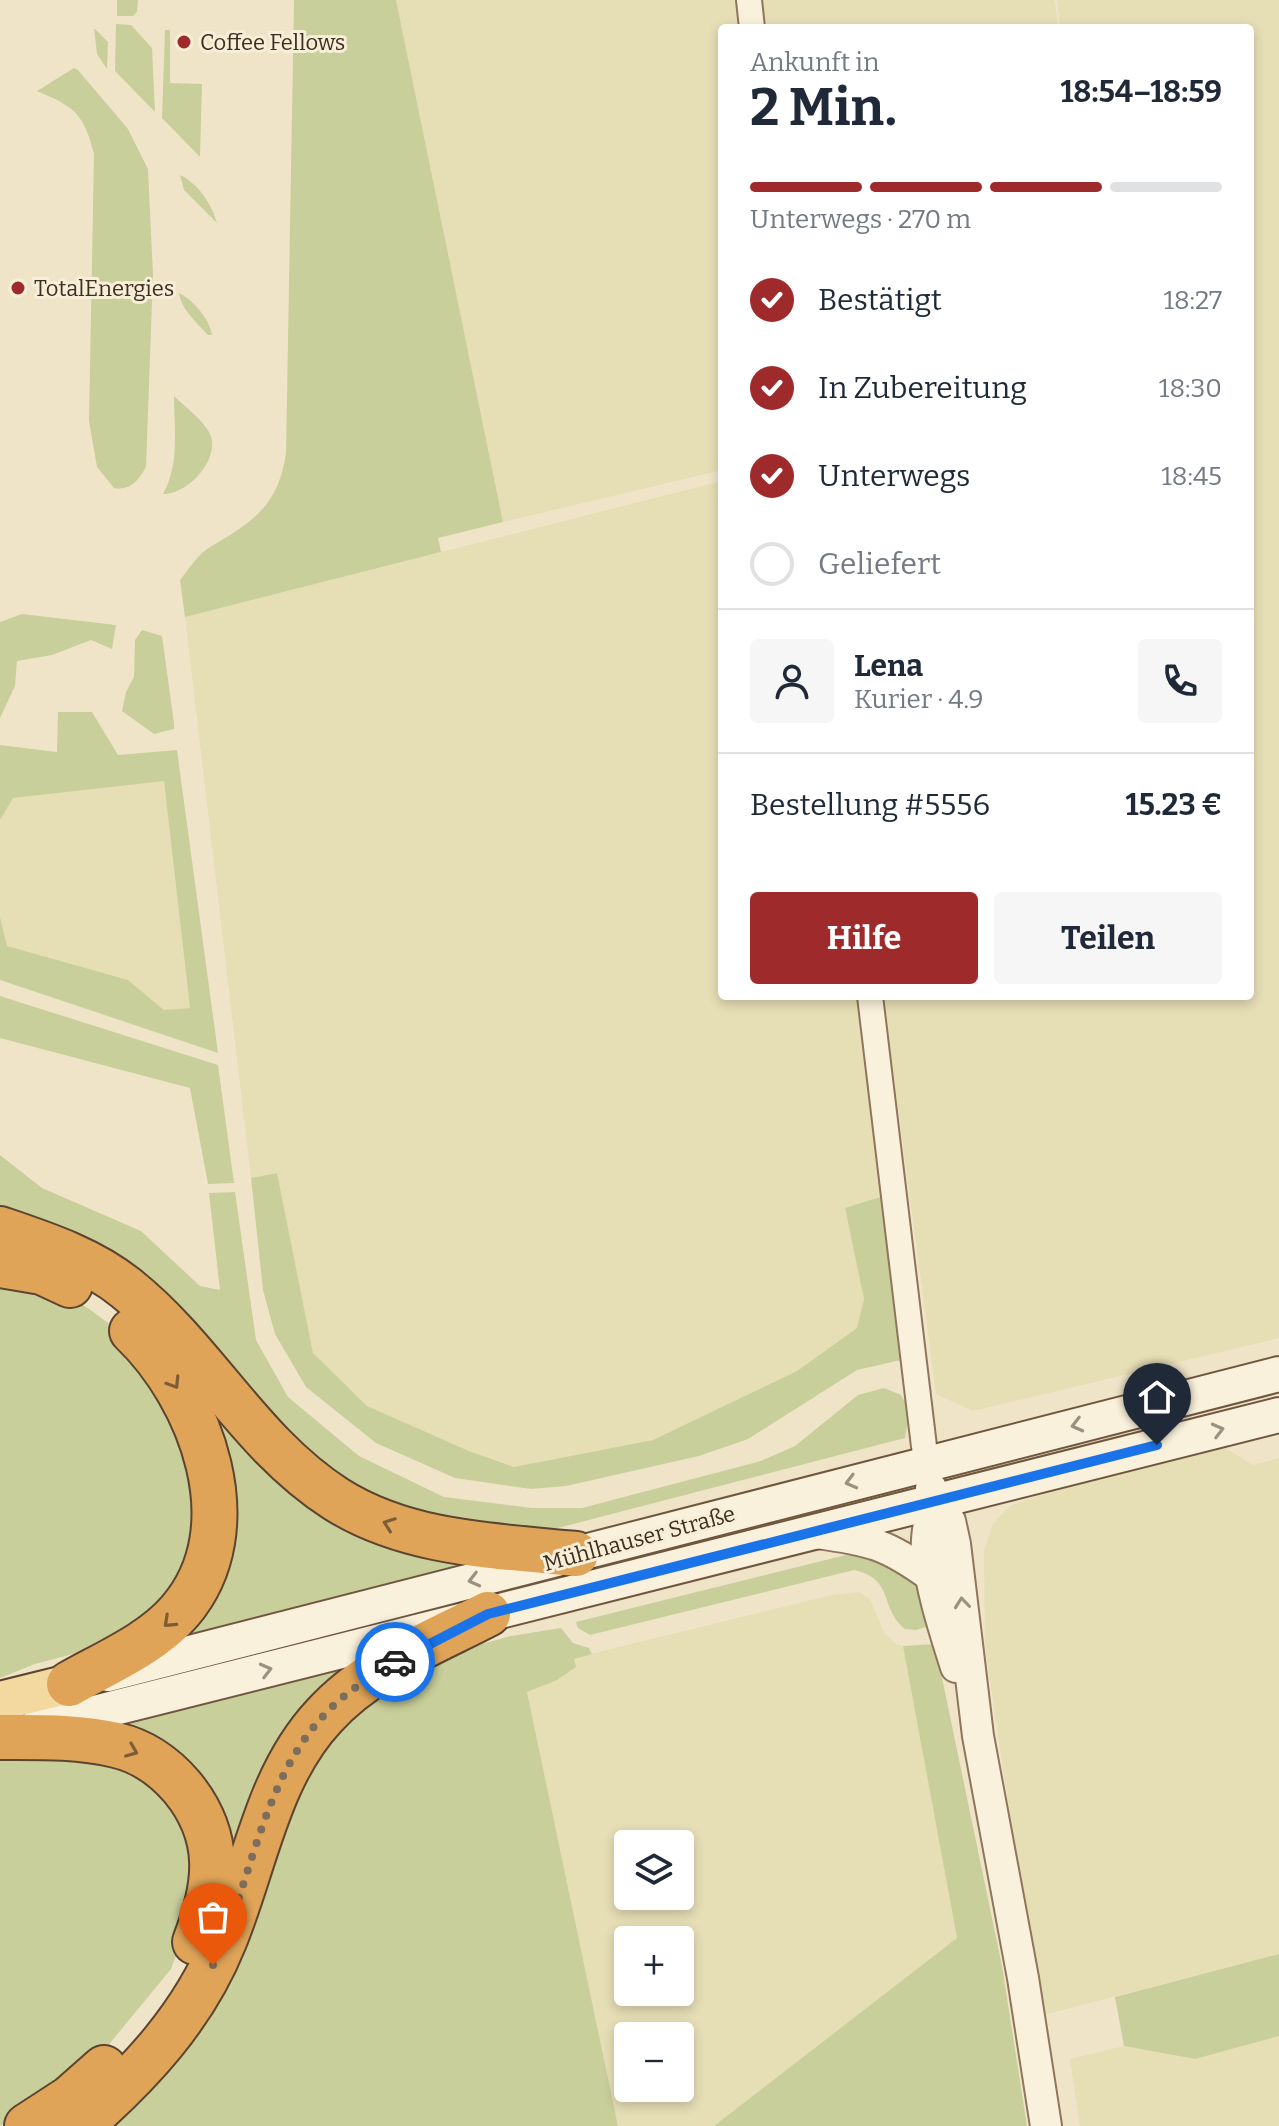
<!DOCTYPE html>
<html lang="de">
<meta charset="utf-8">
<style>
:root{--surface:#fff;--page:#f6f6f7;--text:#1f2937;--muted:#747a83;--line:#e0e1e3;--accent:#9e2a2b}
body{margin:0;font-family:Bitter,serif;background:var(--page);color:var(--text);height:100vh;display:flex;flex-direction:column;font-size:30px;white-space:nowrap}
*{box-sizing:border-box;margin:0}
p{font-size:26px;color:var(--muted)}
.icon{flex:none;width:44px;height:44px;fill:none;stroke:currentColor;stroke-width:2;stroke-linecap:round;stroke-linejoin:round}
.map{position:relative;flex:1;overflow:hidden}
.sheet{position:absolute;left:718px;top:24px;width:536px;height:976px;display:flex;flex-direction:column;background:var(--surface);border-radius:8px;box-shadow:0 4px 12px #0003}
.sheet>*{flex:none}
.fabs{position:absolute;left:614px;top:1830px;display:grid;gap:16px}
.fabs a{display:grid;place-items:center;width:80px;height:80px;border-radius:8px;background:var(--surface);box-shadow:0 4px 12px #0003;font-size:40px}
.pin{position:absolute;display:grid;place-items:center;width:68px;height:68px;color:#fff;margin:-82px -34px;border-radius:50% 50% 50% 0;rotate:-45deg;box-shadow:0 0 8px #0007}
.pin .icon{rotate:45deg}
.courier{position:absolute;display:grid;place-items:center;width:80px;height:80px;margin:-40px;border:6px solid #1a73e8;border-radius:50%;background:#fff;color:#222;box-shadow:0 2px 10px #0007}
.summary em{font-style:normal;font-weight:700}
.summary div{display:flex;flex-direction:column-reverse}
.summary{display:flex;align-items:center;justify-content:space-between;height:136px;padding:0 32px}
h1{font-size:52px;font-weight:700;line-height:60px}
.bar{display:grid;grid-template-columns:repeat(4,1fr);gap:12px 8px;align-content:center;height:96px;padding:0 32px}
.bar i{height:10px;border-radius:6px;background:var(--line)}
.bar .on{background:var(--accent)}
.bar p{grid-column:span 4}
.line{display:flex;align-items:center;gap:20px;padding:0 32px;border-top:2px solid var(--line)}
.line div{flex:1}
.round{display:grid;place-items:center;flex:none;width:84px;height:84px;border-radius:8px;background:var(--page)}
ol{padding:0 32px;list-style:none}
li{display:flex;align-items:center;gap:24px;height:88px}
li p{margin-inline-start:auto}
li .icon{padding:8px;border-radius:50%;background:var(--accent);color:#fff;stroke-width:4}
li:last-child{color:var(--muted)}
li i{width:44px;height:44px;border:4px solid var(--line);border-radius:50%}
.cta{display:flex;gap:16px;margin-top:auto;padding:16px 32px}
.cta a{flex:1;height:92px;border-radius:8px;background:var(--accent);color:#fff;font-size:32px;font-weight:700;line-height:92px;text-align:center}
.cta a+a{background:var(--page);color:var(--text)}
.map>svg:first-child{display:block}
</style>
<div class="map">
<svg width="1279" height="2126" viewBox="0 0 1279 2126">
<rect width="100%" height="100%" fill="#f0e4c8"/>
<!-- farmland -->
<g fill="#e6deb5" fill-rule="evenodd">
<polygon points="396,0 741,0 745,28 722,28 722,470 503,522"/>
<polygon points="758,0 1055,0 1058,28 761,28"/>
<polygon points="1057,0 1279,0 1279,1338 973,1411 936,1394 883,996 1250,996 1250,28 1060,28"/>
<polygon points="722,481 722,996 862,996 887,1195 845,1209 865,1299 857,1328 797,1371 653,1440 515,1467 469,1451 367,1406 313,1353 277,1174 251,1178 185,617"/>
<polygon points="164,780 190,1008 164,1010 128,980 6,946 0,917 0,820 13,798"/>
<polygon points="1217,1443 1253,1465 1279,1458 1279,1954 1039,2016 985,1646 984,1550 993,1524 1010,1506 1126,1464"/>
<path d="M 859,1592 L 870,1599 L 884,1633 L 896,1644 L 903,1646 L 957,1938 L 714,2126 L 618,2126 L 527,1692 L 543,1686 L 574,1658 L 832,1595 ZM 628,1844 L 680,1844 L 680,1896 L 628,1896 ZM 628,1940 L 680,1940 L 680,1992 L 628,1992 ZM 628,2036 L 680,2036 L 680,2088 L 628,2088 Z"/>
<polygon points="1279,2036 1279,2126 1080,2126 1070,2059 1124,2046 1195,2059"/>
</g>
<!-- green -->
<g fill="#c9cf9b">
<polygon points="117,0 138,0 137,12 133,16 117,16"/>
<path d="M 294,0 L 396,0 L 503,522 L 438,538 L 441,552 L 185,617 L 180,580 C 189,569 198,554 210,547 C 254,521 278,506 286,453 Z"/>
<polygon points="116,24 131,25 152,48 155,112 115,71"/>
<polygon points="94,28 108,42 107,69 97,54"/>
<polygon points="165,30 170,30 170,83 202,84 200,157 162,118"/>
<path d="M 74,68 L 78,70 L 128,129 L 148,169 L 153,275 L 146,467 C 138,481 130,491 114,488 L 97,467 L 89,421 L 94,154 C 84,114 75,107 37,91 Z"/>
<path d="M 180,175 C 199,184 211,204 217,223 L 184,190 Z"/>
<path d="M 179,293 C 192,299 210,319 212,335 L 208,335 C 197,323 181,309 179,293 Z"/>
<path d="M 174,396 C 184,406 202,419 209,432 C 223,457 188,495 163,494 C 180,464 174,428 174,396 Z"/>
<polygon points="22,614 116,625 112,649 91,640 52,655 17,661 15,686 0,718 0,622"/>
<polygon points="142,630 162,636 174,723 174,729 154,734 122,711 126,692 134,677 135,640"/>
<polygon points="58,712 92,712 118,755 177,750 218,1053 0,980 0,917 7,946 128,980 164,1010 190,1008 164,781 13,798 0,820 0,745 57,752"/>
<polygon points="0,996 218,1065 234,1183 208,1184 190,1088 0,1038"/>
<polygon points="0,1155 42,1188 141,1231 200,1286 220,1290 209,1193 235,1192 256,1340 288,1397 359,1456 444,1497 532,1508 582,1508 761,1461 795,1446 858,1395 884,1388 901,1395 910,1410 905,1438 527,1536 393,1514 272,1430 0,1215"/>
<polygon points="277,1173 313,1353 367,1406 469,1451 514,1467 653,1440 797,1371 857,1328 864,1299 845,1208 887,1195 909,1338 901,1360 857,1370 748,1439 699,1456 566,1486 531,1489 455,1478 376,1443 306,1387 275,1334 263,1290 251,1178"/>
<polygon points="0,1275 62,1291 92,1311 120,1332 167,1390 201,1512 178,1600 96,1648 35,1664 0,1678"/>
<polygon points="174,1355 251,1441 484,1562 143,1653 218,1575"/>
<path d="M 858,1552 L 911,1577 L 920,1591 L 932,1625 L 916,1630 L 905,1629 C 879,1608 895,1579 854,1570 L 590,1635 L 578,1628 L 576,1622 Z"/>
<polygon points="561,1628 573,1643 589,1648 592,1654 574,1659 576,1667 557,1680 527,1692 618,2126 102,2126 291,1794 348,1712 440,1655 511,1636"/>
<polygon points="935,1644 1002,1966 1027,2126 714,2126 957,1938 903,1646"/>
<polygon points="372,1659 232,1878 114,1728"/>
<polygon points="83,1751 168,1789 198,1853 186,1929 171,1969 106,2048 60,2088 0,2126 0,1758"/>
<polygon points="1279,1954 1279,2036 1195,2059 1124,2046 1115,1997"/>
</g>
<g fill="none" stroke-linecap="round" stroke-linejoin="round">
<!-- minor casing -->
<g stroke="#8d765c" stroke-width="28">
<g id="minor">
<polyline points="749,0 752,28"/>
<polyline points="870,996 926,1463"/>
</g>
</g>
<!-- tertiary casing -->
<g stroke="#8d765c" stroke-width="34">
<g id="tertiary">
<path d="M 931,1488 C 935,1509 925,1528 927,1550 C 931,1590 944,1629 956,1667"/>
<polyline points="933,1500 950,1521 955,1544 978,1736 1023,1978 1046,2126"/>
<path d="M 816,1533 C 870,1540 887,1544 932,1577"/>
</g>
</g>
<!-- secondary casing -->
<g stroke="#6f573f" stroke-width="38">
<g id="secondary">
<polyline points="108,1674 1279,1374"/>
<polyline points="35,1728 1279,1415"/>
</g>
</g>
<!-- primary casing -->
<g stroke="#5b4430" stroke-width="42">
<polyline id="primary" points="0,1701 69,1684"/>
</g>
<!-- motorway casing -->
<g stroke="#5b4430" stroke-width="48">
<g id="motorway">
<path d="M 0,1229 C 44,1244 90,1259 126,1288 C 205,1351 250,1444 336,1499 C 407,1544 495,1546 576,1554"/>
<polyline points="0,1265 42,1272 70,1285"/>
<path d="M 69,1684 C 106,1663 152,1644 180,1611 C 251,1528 201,1397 132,1331"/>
<path d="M 0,1737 C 39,1737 78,1736 116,1745 C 142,1751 164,1766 182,1787 C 223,1837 217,1885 195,1942"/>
<polyline points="27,2126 70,2098 104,2068"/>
<path d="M 80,2126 C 140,2074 194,2016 224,1941 C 255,1866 267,1777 324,1716 C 367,1668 432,1643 488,1614"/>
</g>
</g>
<!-- minor -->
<use href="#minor" stroke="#faf1dc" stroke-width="24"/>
<!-- tertiary -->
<use href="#tertiary" stroke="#faf1dc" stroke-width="30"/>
<!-- secondary -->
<use href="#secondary" stroke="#faf1dc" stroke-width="34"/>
<!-- primary -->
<use href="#primary" stroke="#f3d9a0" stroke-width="38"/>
<!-- motorway -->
<use href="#motorway" stroke="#e0a458" stroke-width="44"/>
</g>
<!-- one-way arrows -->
<defs><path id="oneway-chevron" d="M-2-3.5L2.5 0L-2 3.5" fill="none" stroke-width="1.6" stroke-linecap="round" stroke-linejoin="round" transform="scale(2)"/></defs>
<g stroke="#7e5d36">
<use href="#oneway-chevron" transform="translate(174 1383) rotate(58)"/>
<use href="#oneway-chevron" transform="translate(389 1524) rotate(-160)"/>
<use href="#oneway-chevron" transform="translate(169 1622) rotate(137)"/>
<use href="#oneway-chevron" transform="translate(132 1751) rotate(22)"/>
</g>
<g stroke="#9c907e">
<use href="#oneway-chevron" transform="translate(1077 1425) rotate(166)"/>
<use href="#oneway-chevron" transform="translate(1218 1430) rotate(-14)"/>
<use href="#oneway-chevron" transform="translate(851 1482) rotate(165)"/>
<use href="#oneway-chevron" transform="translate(474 1580) rotate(166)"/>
<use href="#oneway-chevron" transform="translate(962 1603) rotate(-96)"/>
<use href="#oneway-chevron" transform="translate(266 1670) rotate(-14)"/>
</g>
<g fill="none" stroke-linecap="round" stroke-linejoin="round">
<!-- done -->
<path stroke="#7c6e5b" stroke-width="8" stroke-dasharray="0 14.4" d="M 213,1965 C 252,1883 261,1781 326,1713 C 346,1692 370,1677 395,1662"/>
<!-- route -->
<polyline stroke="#1a73e8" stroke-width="10" points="395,1662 488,1614 1157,1445"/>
</g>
<!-- markers -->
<g fill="#9e2a2b" stroke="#f7eed8" stroke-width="3">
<circle cx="184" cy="42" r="8"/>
<circle cx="18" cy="288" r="8"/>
</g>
<g text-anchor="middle" stroke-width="6" stroke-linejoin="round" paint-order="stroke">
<!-- poi labels -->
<g font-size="22" fill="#3d2e20" stroke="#f7eed8" text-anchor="start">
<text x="200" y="50">Coffee Fellows</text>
<text x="34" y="296">TotalEnergies</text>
</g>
<!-- street labels -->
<g font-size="22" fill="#3d2e20" stroke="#f7eed8">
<text transform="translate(639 1538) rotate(-15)" y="8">Mühlhauser Straße</text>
</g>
</g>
</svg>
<div class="fabs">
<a><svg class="icon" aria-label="layers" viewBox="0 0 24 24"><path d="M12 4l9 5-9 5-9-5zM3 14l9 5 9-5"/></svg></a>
<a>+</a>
<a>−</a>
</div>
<div class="pin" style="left:213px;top:1965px;background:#ea580c"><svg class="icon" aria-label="bag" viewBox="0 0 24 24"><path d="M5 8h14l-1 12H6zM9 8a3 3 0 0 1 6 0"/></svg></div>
<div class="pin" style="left:1157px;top:1445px;background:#1f2937"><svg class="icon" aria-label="home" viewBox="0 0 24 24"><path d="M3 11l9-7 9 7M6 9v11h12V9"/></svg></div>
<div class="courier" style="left:395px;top:1662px"><svg class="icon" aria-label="car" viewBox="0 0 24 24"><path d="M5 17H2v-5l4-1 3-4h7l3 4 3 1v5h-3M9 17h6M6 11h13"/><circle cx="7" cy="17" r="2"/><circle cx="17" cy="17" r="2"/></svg></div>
<section class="sheet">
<div class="summary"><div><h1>2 Min.</h1><p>Ankunft in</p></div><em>18:54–18:59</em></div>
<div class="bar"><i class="on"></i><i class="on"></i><i class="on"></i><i></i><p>Unterwegs · 270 m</p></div>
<ol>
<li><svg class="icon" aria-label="check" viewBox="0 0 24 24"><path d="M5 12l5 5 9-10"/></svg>Bestätigt<p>18:27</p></li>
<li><svg class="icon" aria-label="check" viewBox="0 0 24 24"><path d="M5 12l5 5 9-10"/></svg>In Zubereitung<p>18:30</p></li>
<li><svg class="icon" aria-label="check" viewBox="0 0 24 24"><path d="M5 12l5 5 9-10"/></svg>Unterwegs<p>18:45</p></li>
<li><i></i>Geliefert</li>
</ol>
<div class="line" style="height:144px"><a class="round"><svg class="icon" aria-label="person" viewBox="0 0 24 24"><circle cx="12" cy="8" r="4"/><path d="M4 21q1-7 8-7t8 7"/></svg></a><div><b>Lena</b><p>Kurier · 4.9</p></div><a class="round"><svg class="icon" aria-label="phone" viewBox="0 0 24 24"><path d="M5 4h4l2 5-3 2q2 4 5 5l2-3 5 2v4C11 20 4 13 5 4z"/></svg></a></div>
<div class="line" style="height:104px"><div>Bestellung #5556</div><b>15.23 €</b></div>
<div class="cta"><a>Hilfe</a><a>Teilen</a></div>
</section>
</div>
